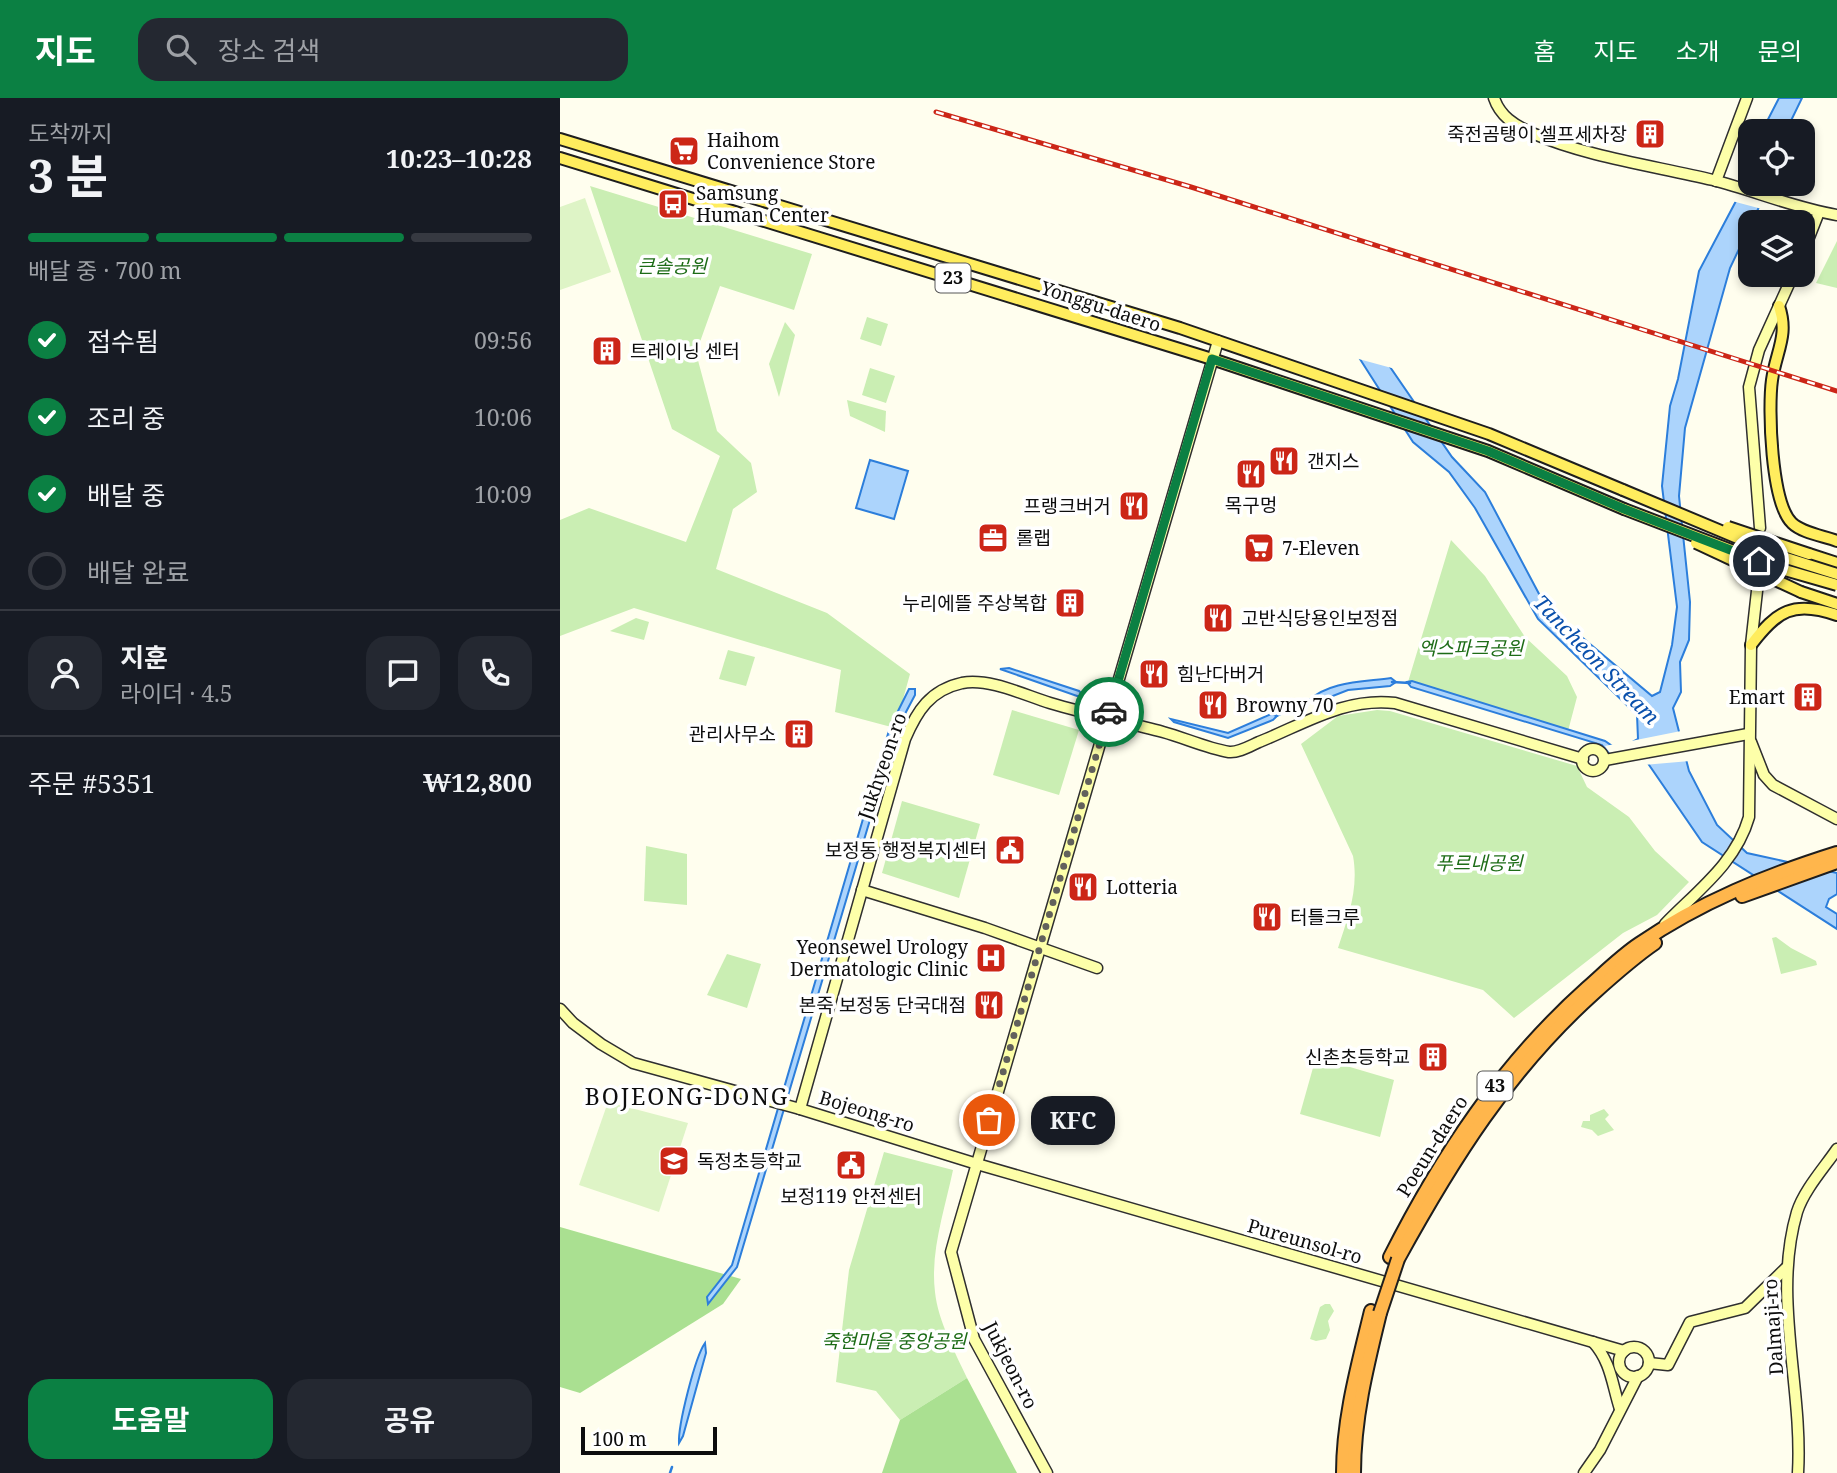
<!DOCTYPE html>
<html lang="ko">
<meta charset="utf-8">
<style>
:root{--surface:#171b24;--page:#242831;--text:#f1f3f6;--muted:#9ea1a6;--line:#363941;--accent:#0b8043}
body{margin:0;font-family:"Noto Serif","Noto Sans KR",serif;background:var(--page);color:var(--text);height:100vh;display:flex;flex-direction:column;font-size:26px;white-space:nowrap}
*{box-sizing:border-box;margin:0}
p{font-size:23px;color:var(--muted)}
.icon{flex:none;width:38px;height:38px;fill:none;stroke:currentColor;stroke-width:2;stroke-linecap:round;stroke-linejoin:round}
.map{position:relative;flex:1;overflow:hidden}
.sheet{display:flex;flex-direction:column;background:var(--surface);width:560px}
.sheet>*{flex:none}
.tools{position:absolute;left:1178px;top:21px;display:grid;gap:14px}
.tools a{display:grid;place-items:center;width:77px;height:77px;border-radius:14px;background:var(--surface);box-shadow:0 4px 10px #0003;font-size:35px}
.scale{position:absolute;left:21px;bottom:18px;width:136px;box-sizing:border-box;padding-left:7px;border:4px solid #0d0d0d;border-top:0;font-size:19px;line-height:24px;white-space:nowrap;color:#0d0d0d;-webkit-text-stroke:5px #fff;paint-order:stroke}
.pin{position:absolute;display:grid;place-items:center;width:60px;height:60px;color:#fff;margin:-30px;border:4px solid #fff;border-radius:50%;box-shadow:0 2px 7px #0007}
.courier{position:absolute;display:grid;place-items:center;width:70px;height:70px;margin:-35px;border:5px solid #0b8043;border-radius:50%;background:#fff;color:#222;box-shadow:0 2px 9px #0007}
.bubble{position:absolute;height:49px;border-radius:21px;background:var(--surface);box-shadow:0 4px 10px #0003;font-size:23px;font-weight:700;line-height:49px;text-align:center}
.overview em{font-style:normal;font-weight:700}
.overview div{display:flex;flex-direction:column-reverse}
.overview{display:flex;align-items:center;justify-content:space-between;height:119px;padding:0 28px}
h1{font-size:46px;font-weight:700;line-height:52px}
.bar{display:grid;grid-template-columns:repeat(4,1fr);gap:10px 7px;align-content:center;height:84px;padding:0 28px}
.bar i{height:9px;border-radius:5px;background:var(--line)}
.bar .selected{background:var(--accent)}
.bar p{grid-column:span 4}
.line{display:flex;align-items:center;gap:18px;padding:0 28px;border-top:2px solid var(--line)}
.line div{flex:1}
.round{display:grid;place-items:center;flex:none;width:74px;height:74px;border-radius:21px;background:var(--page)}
ol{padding:0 28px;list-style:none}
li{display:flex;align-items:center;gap:21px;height:77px}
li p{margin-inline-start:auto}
li .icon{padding:7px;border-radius:50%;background:var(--accent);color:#fff;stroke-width:4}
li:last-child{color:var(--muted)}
li i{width:38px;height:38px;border:4px solid var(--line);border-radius:50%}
.primary-button{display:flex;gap:14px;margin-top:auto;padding:14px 28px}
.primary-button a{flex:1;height:80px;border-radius:21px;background:var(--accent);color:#fff;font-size:28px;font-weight:700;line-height:80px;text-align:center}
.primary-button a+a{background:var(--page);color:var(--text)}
header{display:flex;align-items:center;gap:42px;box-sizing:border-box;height:98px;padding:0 35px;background:var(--accent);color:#fff}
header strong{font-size:33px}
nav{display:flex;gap:38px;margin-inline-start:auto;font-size:24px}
.search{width:490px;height:63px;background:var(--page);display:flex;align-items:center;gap:18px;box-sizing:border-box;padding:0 24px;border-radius:21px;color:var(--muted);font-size:26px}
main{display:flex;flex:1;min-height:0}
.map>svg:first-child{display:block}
</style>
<header>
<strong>지도</strong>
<div class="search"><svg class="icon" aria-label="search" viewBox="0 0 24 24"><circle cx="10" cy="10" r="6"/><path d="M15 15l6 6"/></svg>장소 검색</div>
<nav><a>홈</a><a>지도</a><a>소개</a><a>문의</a></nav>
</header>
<main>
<section class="sheet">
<div class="overview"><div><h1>3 분</h1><p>도착까지</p></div><em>10:23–10:28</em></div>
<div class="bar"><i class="selected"></i><i class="selected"></i><i class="selected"></i><i></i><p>배달 중 · 700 m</p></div>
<ol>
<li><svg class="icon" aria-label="check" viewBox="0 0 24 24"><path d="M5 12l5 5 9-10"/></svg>접수됨<p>09:56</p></li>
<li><svg class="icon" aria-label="check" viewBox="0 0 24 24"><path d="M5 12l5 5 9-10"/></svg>조리 중<p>10:06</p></li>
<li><svg class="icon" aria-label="check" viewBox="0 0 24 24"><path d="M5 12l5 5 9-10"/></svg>배달 중<p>10:09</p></li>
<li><i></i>배달 완료</li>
</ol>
<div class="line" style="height:126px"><a class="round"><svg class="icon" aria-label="person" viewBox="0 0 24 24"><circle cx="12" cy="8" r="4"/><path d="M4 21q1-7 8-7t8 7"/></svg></a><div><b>지훈</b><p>라이더 · 4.5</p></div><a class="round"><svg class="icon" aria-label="chat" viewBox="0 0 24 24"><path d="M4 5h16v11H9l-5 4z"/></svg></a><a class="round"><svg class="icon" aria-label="phone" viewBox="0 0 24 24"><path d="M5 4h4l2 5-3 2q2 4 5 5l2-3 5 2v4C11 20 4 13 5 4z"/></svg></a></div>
<div class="line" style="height:91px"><div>주문 #5351</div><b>₩12,800</b></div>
<div class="primary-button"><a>도움말</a><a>공유</a></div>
</section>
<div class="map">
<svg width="1277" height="1375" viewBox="0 0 1277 1375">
<rect width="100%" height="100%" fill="#fffeee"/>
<!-- green -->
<g fill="#caeeb3">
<polygon points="30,88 252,156 234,212 160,188 136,255 157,333 191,365 197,394 173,411 156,471 267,515 350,576 335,630 275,614 281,572 74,510 0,538 0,422 29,410 126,444 160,358 112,331"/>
<polygon points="1277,143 1277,190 1256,185"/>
<polygon points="307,219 328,226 321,248 300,241"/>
<polygon points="225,224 235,237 219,299 209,266"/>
<polygon points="310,270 335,278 326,305 302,297"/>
<polygon points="287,302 326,313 325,334 290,318"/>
<polygon points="891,442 925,478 965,539 1007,578 1017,599 1008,633 848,584"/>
<polygon points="76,520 89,524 84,542 50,533"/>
<polygon points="168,552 195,559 186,588 159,581"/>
<polygon points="452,612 519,632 499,697 433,677"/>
<path d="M 817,612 L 830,613 L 1017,668 L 1027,689 L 1069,719 L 1095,753 L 1129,784 L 1097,817 L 1063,835 L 954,920 L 923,892 L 778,850 C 788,819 799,791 793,758 L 741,646 L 778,618 Z"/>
<polygon points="342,703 420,726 399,800 322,775"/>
<polygon points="86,748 127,756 127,807 84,803"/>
<polygon points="1216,839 1231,850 1256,863 1257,867 1221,876 1212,840"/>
<polygon points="167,856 201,866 187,910 147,897"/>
<polygon points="756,959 834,982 820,1039 740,1016"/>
<polygon points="1044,1011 1049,1017 1045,1021 1054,1032 1038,1038 1032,1032 1021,1029 1023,1023 1030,1023 1030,1017"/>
<path d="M 324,1054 L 393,1072 C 385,1111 370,1153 375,1194 C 378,1223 395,1254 407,1280 L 340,1322 L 316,1293 L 276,1284 L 289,1172 Z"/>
<polygon points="765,1206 770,1206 774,1213 768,1223 770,1232 766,1241 756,1243 750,1241 760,1209"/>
</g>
<!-- forest -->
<g fill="#aae091">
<polygon points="0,1129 181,1181 163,1206 20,1295 0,1289"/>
<polygon points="407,1280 457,1375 322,1375 340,1322"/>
</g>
<!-- pitch -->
<g fill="#def4c6">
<polygon points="25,100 51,174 0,192 0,109"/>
<polygon points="48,1004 128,1025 99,1114 19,1087"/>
</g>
<!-- water -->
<g fill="#acd4fc" stroke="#2c7edb" stroke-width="2">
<polygon points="1219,0 1242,0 1226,33 1202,33"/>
<polygon points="1190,65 1190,86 1200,107 1170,170 1125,330 1119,398 1130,504 1129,542 1120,564 1121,594 1113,610 1129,673 1157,727 1187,755 1277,775 1277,796 1269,801 1266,809 1277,816 1277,831 1142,744 1087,664 1057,665 1042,647 851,589 847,584 852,583 1045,643 1058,652 1078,641 1077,617 978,521 915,410 889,374 853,344 775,222 784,202 892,359 925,394 986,509 1092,598 1100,594 1112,547 1117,509 1102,388 1110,308 1118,281 1139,173 1176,103"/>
<polygon points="310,362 348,373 334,421 296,410"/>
<polygon points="449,570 519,593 524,598 517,598 440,571"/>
<path d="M 831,580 L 836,584 L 830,588 L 788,592 L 755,605 L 748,603 C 769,583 803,584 831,580 Z"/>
<polygon points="349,591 355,591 355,597 337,631 177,1169 148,1206 147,1199 172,1167 330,629"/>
<polygon points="711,616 717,618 713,622 668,640 614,624 611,621 668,635"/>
<path d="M 145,1245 L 146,1255 L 123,1338 L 119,1345 C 118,1327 135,1259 145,1245 Z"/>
</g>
<!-- pier -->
<g fill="#fffeee">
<polygon points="714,0 749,0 787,200 839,272 795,260 772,224"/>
<polygon points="1182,76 1190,78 1190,86 1211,86 1202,111 1172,103"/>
<polygon points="1121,633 1130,663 1060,669 1045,648 1055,646 1058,648 1066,644"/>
</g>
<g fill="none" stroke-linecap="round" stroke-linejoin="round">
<!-- stream -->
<g stroke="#2c7edb" stroke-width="2.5">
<polyline points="832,584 850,585"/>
<polyline points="716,618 751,602"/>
<polyline points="110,1375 112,1369"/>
</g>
<!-- secondary casing -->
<g stroke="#2f2f2f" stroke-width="13">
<g id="secondary">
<path d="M 934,0 C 940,18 954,27 972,35 C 1027,59 1095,68 1153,82 C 1195,93 1235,110 1277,117"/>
<polyline points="1156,83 1187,0"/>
<polyline points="1242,157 1259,114"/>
<polyline points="1200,430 1189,289 1199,252 1233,177"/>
<polyline points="1191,644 1204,677 1213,687 1277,721"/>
<circle cx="1033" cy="662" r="11"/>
<polyline points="1045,662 1188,636"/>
<polyline points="302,792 425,830 537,870"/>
<path d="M 1105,826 C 1137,793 1176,765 1189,719 L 1191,547 L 1198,484"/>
<polyline points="0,911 13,925 41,946 73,965 240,1011 417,1066 1064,1253"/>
<path d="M 240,1011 L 345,641 C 357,613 370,592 402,585 C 430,580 464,597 490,605 C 527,616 565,624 603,634 C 625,640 646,650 669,654 C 678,655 690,648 699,644 C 744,626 785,599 835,605 L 1023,661"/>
<path d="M 1033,1244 C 1051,1264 1052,1286 1060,1311"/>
<circle cx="1074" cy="1264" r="15"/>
<polyline points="1089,1265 1108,1267 1130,1224 1185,1210 1226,1170"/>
<polyline points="487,1375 414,1241 391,1154 658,243"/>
<polyline points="1024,1375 1040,1352 1078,1278"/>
<path d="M 1238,1375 C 1243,1288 1212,1199 1237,1114 C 1244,1092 1264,1070 1277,1051"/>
</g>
</g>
<!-- primary casing -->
<g stroke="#1e1e1e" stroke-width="14">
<g id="primary">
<polyline points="0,41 620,230 929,336 1063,392"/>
<polyline points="0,60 652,261 928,353 1064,411"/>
<path d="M 1219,208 C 1229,238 1216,253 1212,282 C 1208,310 1211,405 1232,425 C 1242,435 1264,438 1277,443"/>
<polyline points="1249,456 1277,465"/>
<polyline points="1241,494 1277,506"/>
<path d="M 1191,547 C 1217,513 1233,502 1277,517"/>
</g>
</g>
<!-- highway casing -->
<g stroke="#1e1e1e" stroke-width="16">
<g id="highway">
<polyline points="1182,798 1277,764"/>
<path d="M 830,1159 C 881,1058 942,966 1027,890 C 1044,875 1061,858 1079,846 C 1140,804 1207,777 1277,755"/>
<path d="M 838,1161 C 893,1061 948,973 1033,896 C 1053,878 1073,860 1095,845"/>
<path d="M 783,1375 C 783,1320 798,1267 811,1213"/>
<path d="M 794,1375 C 794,1320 807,1268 820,1215"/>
</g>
</g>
<!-- secondary -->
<use href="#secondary" stroke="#fdffa9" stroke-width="10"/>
<!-- primary -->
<use href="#primary" stroke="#ffed5e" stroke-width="10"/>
<!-- highway -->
<use href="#highway" stroke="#ffb64c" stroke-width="12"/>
<!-- rail casing -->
<g stroke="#cc2617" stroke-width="5">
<polyline id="rail" points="376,14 631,89 1277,293"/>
</g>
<!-- rail -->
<use href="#rail" stroke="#fff" stroke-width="2.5" stroke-dasharray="8" stroke-linecap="butt"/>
<!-- primary-bridge casing -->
<g stroke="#1e1e1e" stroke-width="14" stroke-linecap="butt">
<g id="primary-bridge">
<polyline points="1063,392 1223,459 1277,476"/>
<polyline points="1064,411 1218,470 1277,487"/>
<polyline points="1168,429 1249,456"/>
<polyline points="1136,445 1241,494"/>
</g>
</g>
<!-- highway-bridge casing -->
<g stroke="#1e1e1e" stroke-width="16" stroke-linecap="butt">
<polyline id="highway-bridge" points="820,1215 838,1161"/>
</g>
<!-- primary-bridge -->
<use href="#primary-bridge" stroke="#ffed5e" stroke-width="10"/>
<!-- highway-bridge -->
<use href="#highway-bridge" stroke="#ffb64c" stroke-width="12"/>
</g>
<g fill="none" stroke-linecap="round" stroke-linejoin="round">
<!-- done -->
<polyline stroke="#62615c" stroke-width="7" stroke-dasharray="0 12.6" points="429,1022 549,614"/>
<!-- route -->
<polyline stroke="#0b8043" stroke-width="9" points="549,614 652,261 928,353 1064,411 1199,463"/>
</g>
<!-- icons -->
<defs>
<g id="building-square" transform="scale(1.575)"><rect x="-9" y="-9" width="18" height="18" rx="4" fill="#cc2617" stroke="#fff"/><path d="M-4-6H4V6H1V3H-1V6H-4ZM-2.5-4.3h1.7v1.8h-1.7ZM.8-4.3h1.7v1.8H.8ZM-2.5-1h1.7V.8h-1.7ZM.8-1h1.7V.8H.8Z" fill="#fff"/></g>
<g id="supermarket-square" transform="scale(1.575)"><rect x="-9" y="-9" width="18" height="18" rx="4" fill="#cc2617" stroke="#fff"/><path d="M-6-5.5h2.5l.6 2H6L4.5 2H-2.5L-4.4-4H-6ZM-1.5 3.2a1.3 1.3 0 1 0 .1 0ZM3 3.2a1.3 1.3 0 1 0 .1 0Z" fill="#fff"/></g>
<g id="bus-square" transform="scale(1.575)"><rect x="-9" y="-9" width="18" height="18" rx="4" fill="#cc2617" stroke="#fff"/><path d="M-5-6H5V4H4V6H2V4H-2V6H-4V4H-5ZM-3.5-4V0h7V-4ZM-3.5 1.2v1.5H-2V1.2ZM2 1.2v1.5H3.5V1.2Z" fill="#fff"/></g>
<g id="restaurant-square" transform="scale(1.575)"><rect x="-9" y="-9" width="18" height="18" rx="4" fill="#cc2617" stroke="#fff"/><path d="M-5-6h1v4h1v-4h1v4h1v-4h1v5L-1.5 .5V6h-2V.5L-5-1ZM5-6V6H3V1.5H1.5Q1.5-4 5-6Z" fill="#fff"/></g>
<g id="office-square" transform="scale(1.575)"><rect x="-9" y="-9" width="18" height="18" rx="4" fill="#cc2617" stroke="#fff"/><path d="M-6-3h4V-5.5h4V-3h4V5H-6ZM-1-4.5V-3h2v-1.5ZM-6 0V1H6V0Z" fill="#fff"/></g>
<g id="civic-square" transform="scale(1.575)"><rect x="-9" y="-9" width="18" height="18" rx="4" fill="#cc2617" stroke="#fff"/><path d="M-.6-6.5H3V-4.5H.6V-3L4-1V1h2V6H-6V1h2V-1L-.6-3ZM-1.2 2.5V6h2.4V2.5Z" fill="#fff"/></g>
<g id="hospital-square" transform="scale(1.575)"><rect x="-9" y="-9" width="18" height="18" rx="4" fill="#cc2617" stroke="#fff"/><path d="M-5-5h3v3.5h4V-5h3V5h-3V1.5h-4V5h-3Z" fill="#fff"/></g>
<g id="school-square" transform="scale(1.575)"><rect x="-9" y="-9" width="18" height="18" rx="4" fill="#cc2617" stroke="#fff"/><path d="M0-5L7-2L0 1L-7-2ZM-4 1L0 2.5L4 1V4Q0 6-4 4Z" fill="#fff"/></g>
</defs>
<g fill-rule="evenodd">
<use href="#building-square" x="1090" y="36"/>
<use href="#supermarket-square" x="124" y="53"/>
<use href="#bus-square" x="113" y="106"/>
<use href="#building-square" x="47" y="253"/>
<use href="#restaurant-square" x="724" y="363"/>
<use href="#restaurant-square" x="691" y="376"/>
<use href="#restaurant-square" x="574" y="408"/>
<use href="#office-square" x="433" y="440"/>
<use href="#supermarket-square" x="699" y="450"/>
<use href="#building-square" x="510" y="505"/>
<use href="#restaurant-square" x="658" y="520"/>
<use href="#restaurant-square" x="594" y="576"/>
<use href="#building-square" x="1248" y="599"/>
<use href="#restaurant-square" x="653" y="607"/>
<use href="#building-square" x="239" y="636"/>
<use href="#civic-square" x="450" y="752"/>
<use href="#restaurant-square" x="523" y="789"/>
<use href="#restaurant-square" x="707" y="819"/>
<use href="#hospital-square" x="431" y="860"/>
<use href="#restaurant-square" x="429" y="907"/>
<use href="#building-square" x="873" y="959"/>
<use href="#school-square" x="114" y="1063"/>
<use href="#civic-square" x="291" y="1067"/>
</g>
<g text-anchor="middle" stroke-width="7" stroke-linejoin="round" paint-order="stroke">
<!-- shield labels -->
<g fill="#fff" stroke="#565656" stroke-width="2">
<rect x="375.5" y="165.5" width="35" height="29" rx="5"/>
<rect x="917.5" y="973.5" width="35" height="29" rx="5"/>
</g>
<g font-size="18" font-weight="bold" fill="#0d0d0d">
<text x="393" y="186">23</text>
<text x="935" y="994">43</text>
</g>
<!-- poi labels -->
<g font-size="19" fill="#0d0d0d" stroke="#fff" text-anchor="start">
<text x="1067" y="43" text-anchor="end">죽전곰탱이 셀프세차장</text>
<text x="147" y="49">Haihom<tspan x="147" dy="22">Convenience Store</tspan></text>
<text x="136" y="102">Samsung<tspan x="136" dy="22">Human Center</tspan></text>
<text x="70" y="260">트레이닝 센터</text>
<text x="747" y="370">갠지스</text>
<text x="691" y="414" text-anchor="middle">목구멍</text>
<text x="551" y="415" text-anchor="end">프랭크버거</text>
<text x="456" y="447">롤랩</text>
<text x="722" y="457">7-Eleven</text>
<text x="487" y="512" text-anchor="end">누리에뜰 주상복합</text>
<text x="681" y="527">고반식당용인보정점</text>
<text x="617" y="583">힘난다버거</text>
<text x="1225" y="606" text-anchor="end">Emart</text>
<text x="676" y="614">Browny 70</text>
<text x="216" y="643" text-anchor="end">관리사무소</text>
<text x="427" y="759" text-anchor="end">보정동 행정복지센터</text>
<text x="546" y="796">Lotteria</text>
<text x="730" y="826">터틀크루</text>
<text x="408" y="856" text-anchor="end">Yeonsewel Urology<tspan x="408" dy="22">Dermatologic Clinic</tspan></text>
<text x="406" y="914" text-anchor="end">본죽 보정동 단국대점</text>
<text x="850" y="966" text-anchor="end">신촌초등학교</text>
<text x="137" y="1070">독정초등학교</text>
<text x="291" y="1105" text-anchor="middle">보정119 안전센터</text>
</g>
<!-- park labels -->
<g font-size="19" font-style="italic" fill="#1d6c17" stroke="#fff">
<text x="112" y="175">큰솔공원</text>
<text x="911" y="557">엑스파크공원</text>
<text x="919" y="772">푸르내공원</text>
<text x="334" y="1250">죽현마을 중앙공원</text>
</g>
<!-- street labels -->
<g font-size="19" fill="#0d0d0d" stroke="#fff">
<text transform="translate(541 208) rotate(18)" y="7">Yonggu-daero</text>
<text transform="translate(322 668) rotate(-71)" y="7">Jukhyeon-ro</text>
<text transform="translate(307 1013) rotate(17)" y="7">Bojeong-ro</text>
<text transform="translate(872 1048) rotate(-58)" y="7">Poeun-daero</text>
<text transform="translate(745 1143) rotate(16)" y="7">Pureunsol-ro</text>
<text transform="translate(1213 1229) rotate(-94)" y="7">Dalmaji-ro</text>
<text transform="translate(451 1267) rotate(63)" y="7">Jukjeon-ro</text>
</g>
<!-- water labels -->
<g font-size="21" font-style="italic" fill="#0a50ac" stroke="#fff">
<text transform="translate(1036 562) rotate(46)" y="7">Tancheon Stream</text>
</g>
<!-- quarter labels -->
<g font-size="23" letter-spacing="2" fill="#0d0d0d" stroke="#fff">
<text x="127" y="1007">BOJEONG-DONG</text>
</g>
</g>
</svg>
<div class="tools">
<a><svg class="icon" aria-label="locate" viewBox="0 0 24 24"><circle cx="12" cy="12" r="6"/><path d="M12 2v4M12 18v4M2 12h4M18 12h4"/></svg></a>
<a><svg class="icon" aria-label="layers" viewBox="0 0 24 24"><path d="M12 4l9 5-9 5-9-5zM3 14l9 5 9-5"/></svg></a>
</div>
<div class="scale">100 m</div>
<div class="pin" style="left:429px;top:1022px;background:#ea580c"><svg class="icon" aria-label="bag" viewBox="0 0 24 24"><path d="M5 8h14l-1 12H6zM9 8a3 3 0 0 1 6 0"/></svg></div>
<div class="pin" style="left:1199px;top:463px;background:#1f2937"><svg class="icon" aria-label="home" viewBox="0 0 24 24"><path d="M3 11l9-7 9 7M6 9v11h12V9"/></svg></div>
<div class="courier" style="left:549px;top:614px"><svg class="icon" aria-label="car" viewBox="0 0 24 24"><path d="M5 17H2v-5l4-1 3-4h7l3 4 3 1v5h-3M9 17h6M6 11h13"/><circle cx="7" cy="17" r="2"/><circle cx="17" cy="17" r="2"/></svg></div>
<div class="bubble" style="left:471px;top:998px;width:84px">KFC</div>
</div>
</main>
